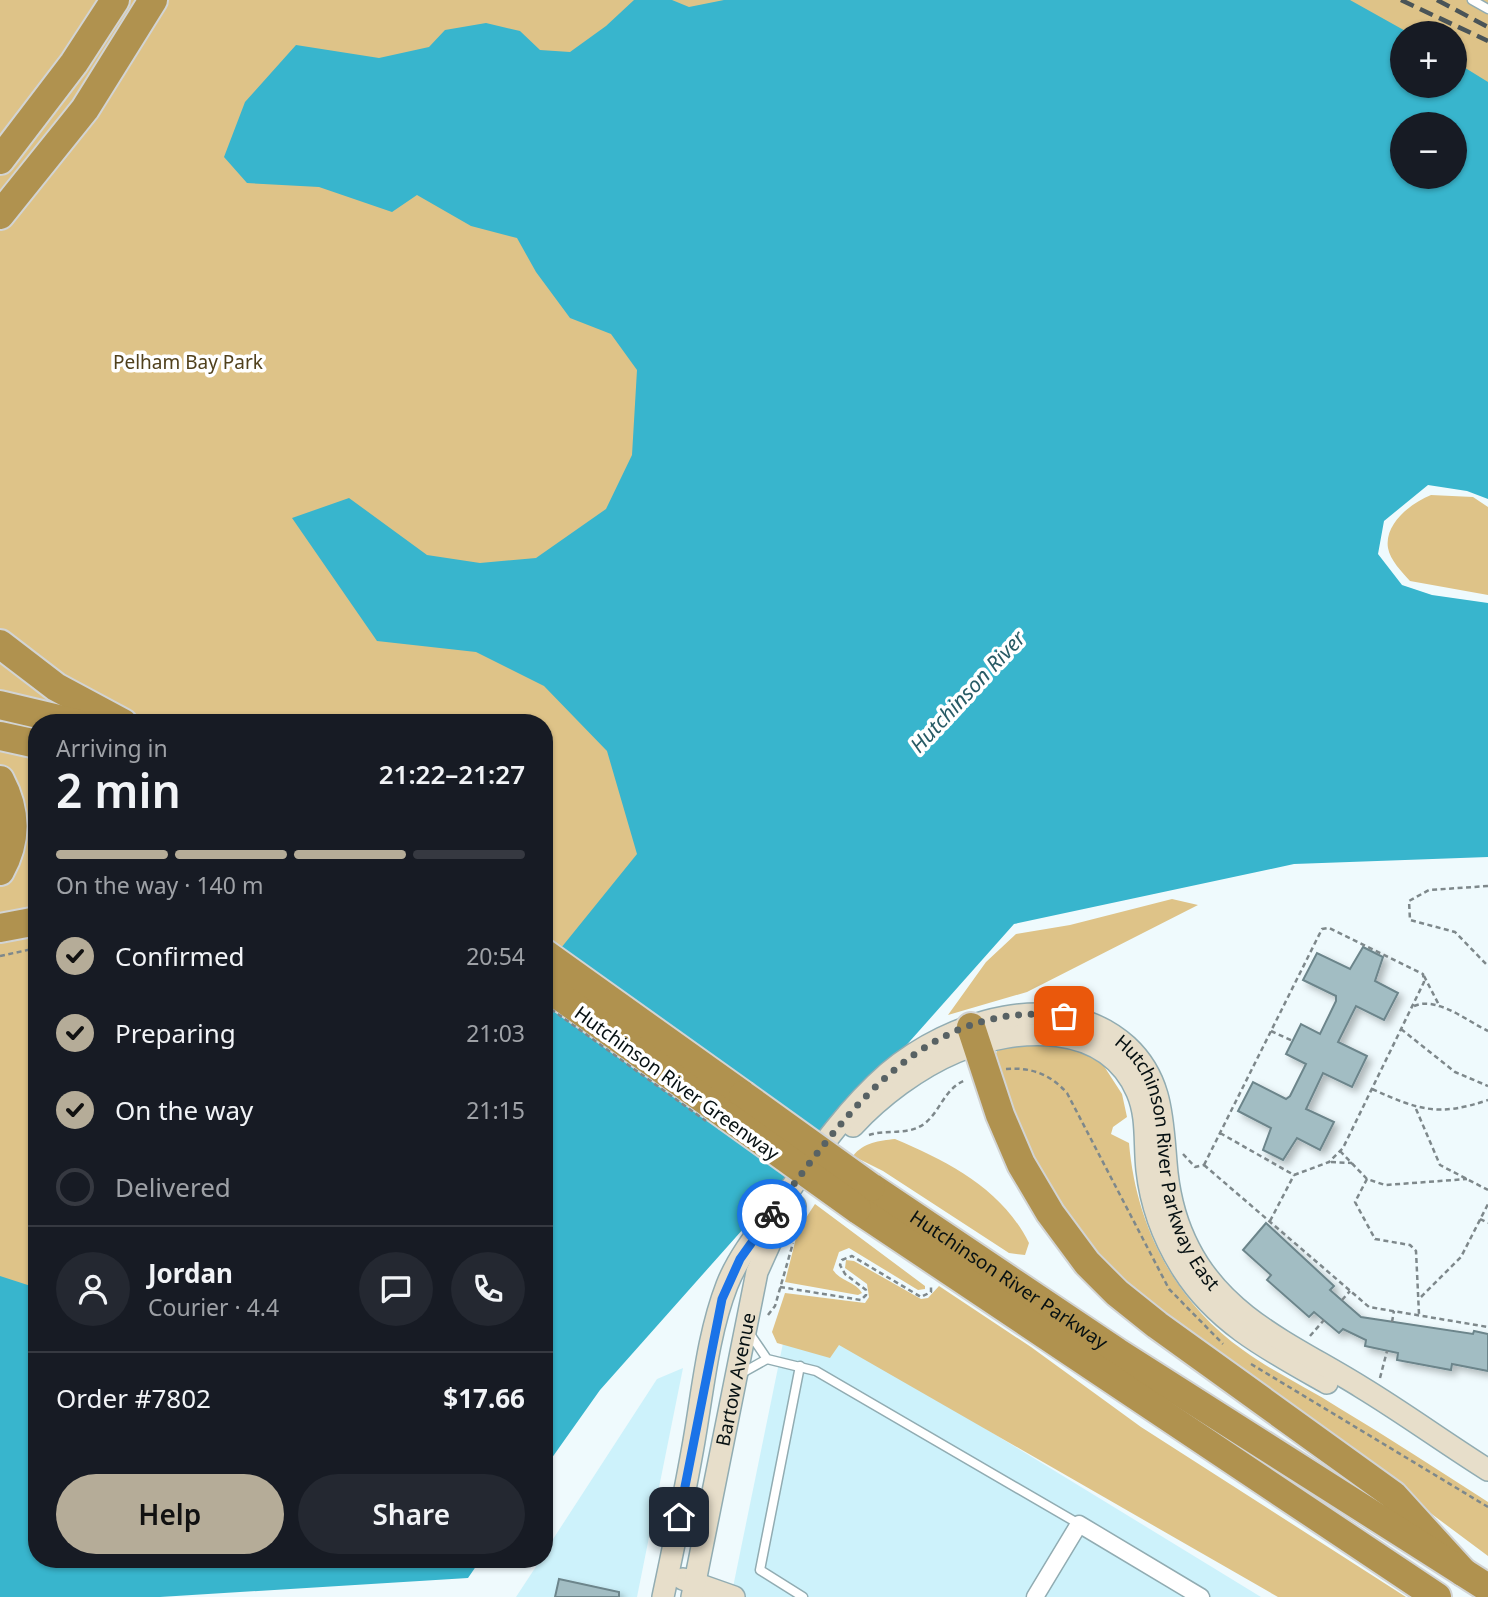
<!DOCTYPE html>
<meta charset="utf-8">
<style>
:root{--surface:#171b24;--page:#242831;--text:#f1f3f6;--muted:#9ea1a6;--line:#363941;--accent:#b5ac98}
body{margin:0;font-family:"Noto Sans",sans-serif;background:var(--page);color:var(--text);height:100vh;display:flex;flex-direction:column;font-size:26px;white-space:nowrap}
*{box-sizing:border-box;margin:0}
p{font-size:23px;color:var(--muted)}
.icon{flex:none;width:38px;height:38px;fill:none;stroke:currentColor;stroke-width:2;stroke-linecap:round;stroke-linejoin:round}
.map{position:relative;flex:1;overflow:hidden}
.details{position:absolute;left:28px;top:714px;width:525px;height:854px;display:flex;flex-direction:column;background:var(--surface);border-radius:28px;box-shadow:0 2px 5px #0004}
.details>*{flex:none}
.buttons{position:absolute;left:1390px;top:21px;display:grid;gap:14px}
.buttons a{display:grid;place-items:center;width:77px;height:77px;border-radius:50%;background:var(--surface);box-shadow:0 2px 5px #0004;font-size:35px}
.pin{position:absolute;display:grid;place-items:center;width:60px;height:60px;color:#fff;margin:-30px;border-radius:14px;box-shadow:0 4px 10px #0006}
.courier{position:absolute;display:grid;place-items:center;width:70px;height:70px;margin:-35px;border:5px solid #1a73e8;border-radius:50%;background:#fff;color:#222;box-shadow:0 2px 9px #0007}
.headline em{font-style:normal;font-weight:600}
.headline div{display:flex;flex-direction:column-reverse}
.headline{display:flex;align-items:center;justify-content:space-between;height:119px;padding:0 28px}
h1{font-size:46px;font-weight:600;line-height:52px}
.bar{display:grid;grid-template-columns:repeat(4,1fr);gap:10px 7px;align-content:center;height:84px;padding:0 28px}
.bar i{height:9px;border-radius:5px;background:var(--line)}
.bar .active{background:var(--accent)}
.bar p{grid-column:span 4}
.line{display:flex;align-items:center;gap:18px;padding:0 28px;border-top:2px solid var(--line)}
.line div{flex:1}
.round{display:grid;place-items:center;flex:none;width:74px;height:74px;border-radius:37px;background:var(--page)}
ol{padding:0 28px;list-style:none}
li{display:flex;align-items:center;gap:21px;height:77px}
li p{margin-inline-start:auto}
li .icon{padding:7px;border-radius:50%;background:var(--accent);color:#111;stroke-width:4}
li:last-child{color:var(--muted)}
li i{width:38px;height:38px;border:4px solid var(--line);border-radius:50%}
.action{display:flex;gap:14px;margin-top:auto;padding:14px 28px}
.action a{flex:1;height:80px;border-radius:42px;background:var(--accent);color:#111;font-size:28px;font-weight:600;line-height:80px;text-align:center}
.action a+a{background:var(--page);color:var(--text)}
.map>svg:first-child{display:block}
</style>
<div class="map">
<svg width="1488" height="1597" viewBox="0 0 1488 1597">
<defs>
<filter id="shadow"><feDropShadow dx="4.5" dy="4.5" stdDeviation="3.5" flood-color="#0004"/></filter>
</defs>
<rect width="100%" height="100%" fill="#effafd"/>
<!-- built -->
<g fill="#cdf2fb">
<polygon points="790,1309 1261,1597 731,1597"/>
<polygon points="683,1368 637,1597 516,1597 541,1559 544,1559 544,1553 657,1379"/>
</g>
<!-- green -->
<g fill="#dec388" fill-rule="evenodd">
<path d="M 0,0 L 1488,0 L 1488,259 L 544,969 L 544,723 L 37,723 L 37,1409 L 0,1410 ZM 1402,33 L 1454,33 L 1454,86 L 1402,86 ZM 1402,124 L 1454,124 L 1454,177 L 1402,177 Z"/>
<path d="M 1431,495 L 1473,497 L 1488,507 L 1488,595 L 1410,581 C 1402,572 1390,560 1388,548 C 1384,524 1411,503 1431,495 Z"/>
<polygon points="1172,899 1198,905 1027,992 948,1015 986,962 1016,934 1070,925"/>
<path d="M 1062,1045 L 1100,1060 L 1122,1094 L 1127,1117 L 1113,1127 L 1111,1134 L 1129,1143 C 1136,1226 1175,1302 1243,1350 C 1273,1372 1308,1388 1339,1408 C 1389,1438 1438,1470 1488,1502 L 1488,1556 L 1135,1293 L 1095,1253 L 1024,1145 L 993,1061 L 997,1051 L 1009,1046 Z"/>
<path d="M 895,1139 C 949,1162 1002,1189 1029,1243 L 1025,1255 L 1009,1253 L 883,1171 L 853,1156 C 864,1142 879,1141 895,1139 Z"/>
<path d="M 815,1204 L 925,1286 L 925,1289 L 918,1290 L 849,1248 L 839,1252 L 833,1270 C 840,1281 856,1282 862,1293 L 858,1295 L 785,1282 L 798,1230 Z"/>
<polygon points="846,1260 854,1261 921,1299 928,1298 939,1286 1031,1347 1141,1427 1406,1597 1278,1597 839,1345 830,1358 777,1343 772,1332 785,1293 865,1303 869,1297 867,1284 845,1268"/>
</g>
<!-- water -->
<g fill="#38b5cd" fill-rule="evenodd">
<path d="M 634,0 L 672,0 L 689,7 L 724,0 L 1350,0 L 1409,33 L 1402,33 L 1402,86 L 1454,86 L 1454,61 L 1488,82 L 1488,499 L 1467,491 L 1428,485 L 1384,521 L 1378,554 L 1402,585 L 1432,595 L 1488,603 L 1488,857 L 1294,864 L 1014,924 L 600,1390 L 544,1469 L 544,969 L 637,854 L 607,751 L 544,686 L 476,652 L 377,641 L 292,518 L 349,498 L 427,555 L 480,563 L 536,558 L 606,509 L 632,455 L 637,370 L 611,334 L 570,318 L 536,272 L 517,238 L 471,226 L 417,195 L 392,212 L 319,187 L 247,183 L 224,157 L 245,102 L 296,45 L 379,58 L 429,47 L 445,30 L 486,23 L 520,31 L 540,50 L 570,52 L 606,26 ZM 1402,124 L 1454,124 L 1454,177 L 1402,177 Z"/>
<polygon points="0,1276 37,1288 37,1559 481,1559 468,1578 160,1597 0,1597"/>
</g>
<!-- building -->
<g fill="#a2bdc3" stroke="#6c858b" stroke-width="2" filter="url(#shadow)">
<polygon points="1363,947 1383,957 1375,981 1398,993 1384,1020 1356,1006 1338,1042 1367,1056 1352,1087 1323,1073 1306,1109 1334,1122 1320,1150 1297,1138 1283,1160 1263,1150 1271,1128 1238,1111 1253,1082 1286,1099 1290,1096 1306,1064 1286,1054 1301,1024 1320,1034 1336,1001 1336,996 1303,980 1317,953 1350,969"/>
<polygon points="1266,1223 1334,1286 1330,1290 1361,1317 1473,1334 1474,1331 1488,1334 1488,1371 1452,1364 1451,1370 1397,1360 1398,1353 1365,1346 1366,1340 1343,1329 1339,1333 1314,1312 1309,1317 1267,1280 1271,1275 1243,1250"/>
<polygon points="559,1579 619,1592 619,1597 555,1597"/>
</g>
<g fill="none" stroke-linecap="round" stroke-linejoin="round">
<!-- lane casing -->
<g stroke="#91acb2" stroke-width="11">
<g id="lane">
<polyline points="1472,0 1488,9"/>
<polyline points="750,1334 767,1359 816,1371 1079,1524"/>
<polyline points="800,1366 760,1570 803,1597"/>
<polyline points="742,1373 767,1359"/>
</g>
</g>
<!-- street casing -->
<g stroke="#91acb2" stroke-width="19">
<polyline id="street" points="1035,1597 1079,1524 1201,1597"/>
</g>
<!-- secondary casing -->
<g stroke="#91acb2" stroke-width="24">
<g id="secondary">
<path d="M 853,1126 C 880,1097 918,1068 956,1052 C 1016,1026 1106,1021 1137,1092 C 1148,1117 1144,1144 1147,1170 C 1151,1206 1164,1240 1183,1270 C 1217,1324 1272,1352 1327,1383"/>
<polyline points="683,1579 734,1597"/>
<path id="s1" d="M 663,1597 C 674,1545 685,1493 694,1441 C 703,1389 708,1334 727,1285 C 740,1252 765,1224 786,1195 C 817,1152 848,1108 888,1073 C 949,1021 1059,985 1127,1046 C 1165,1081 1162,1125 1167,1173 C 1170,1199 1177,1225 1189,1248 C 1225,1319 1297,1347 1361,1387 C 1404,1413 1445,1443 1488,1470"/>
<path id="s2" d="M 692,1597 L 757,1272 L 771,1241 L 795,1206"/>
</g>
</g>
<!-- highway casing -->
<g stroke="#d2d4d4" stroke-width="32">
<g id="highway">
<polyline points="0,160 74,63 115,0"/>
<polyline points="0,215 85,109 153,0"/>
<polyline points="0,644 56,687 123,723"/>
<polyline points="0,705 76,723"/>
<polyline points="0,736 37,744"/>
<path d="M 0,780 C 16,810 17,841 0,871"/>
<polyline points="0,928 37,921"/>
<polyline points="544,953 743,1095"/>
<polyline points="544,985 727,1116"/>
<polyline points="971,1027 1000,1115 1021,1164 1050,1213 1087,1263 1117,1293 1157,1325 1393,1495 1463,1572"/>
<path id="s3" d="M 871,1187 L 1117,1352 L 1488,1588"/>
<polyline points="857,1209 1437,1597"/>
</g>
</g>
<!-- path -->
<g stroke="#7e888b" stroke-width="2.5" stroke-dasharray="5 3.5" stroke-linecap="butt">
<polyline points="1488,886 1429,890 1409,901 1410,920 1455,932 1488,966"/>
<polyline points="0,956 37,948"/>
<polyline points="1424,976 1440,1007"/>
<path d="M 1414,1006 C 1437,996 1467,1021 1488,1031"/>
<polyline points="1401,1029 1455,1072 1488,1086"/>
<polyline points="1271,1031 1293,1041"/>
<path d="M 1006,1069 C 1031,1067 1050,1074 1067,1093 L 1169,1289 L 1223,1344"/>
<path d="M 1372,1089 C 1419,1110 1438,1117 1488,1100"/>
<polyline points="1416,1109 1440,1165 1488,1190"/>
<path d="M 869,1135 C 887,1129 907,1136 924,1124 C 941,1111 944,1088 966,1080"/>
<polyline points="1340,1151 1367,1179 1385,1185 1467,1179"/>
<polyline points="1183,1154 1195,1167 1204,1165"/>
<polyline points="1331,1162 1352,1163"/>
<polyline points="1204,1165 1322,929 1329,928 1423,974 1424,982 1343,1148 1329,1162 1294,1175 1220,1133"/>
<polyline points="1204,1165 1369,1307 1488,1327"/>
<polyline points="1367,1179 1355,1202 1375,1239 1410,1245 1416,1251 1419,1314"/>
<polyline points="1480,1219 1488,1223"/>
<polyline points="1270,1221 1294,1175"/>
<polyline points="780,1287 861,1300 866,1295 866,1290 845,1274 840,1265 842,1260 852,1256 921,1297 931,1292 931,1284"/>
<polyline points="1421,1297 1461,1257 1488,1204"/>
<polyline points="1342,1300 1350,1291"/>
<polyline points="768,1315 775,1306 793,1243"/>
<polyline points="1392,1322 1394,1311"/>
<polyline points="1310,1336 1324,1320"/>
<polyline points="1251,1364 1488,1507"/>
<polyline points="1380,1378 1387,1351"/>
</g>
<!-- lane -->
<use href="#lane" stroke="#fff" stroke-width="8"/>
<!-- street -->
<use href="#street" stroke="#fff" stroke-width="16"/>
<!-- secondary -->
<use href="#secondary" stroke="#e7deca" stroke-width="21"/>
<!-- highway -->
<use href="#highway" stroke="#b0924f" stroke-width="28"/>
<!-- rail -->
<g stroke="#4a5457" stroke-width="4.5" stroke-dasharray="14 7" stroke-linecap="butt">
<polyline points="1401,0 1488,41"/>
<polyline points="1437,0 1488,27"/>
</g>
<!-- highway-bridge casing -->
<g stroke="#d2d4d4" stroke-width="32" stroke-linecap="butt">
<g id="highway-bridge">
<polyline points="743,1095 871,1187"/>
<polyline points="727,1116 857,1209"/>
</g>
</g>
<!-- path-bridge -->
<polyline stroke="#7e888b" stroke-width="2.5" stroke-dasharray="5 3.5" stroke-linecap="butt" points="544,1004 706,1121"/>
<!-- highway-bridge -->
<use href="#highway-bridge" stroke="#b0924f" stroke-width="28"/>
</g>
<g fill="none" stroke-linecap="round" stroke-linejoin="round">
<!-- done -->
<path stroke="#586264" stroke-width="7" stroke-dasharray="0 12.6" d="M 772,1214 C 844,1116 924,998 1064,1016"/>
<!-- route -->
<polyline stroke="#1a73e8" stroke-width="9" points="679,1517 722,1299 740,1259 772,1214"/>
</g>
<g text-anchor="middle" stroke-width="7" stroke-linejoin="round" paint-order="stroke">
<!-- park labels -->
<g font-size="19" fill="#50401c" stroke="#fff">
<text x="188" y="369">Pelham Bay Park</text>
</g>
<!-- street labels -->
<g font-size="19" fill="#061012" stroke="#fff">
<text transform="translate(677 1083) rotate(36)" y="7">Hutchinson River Greenway</text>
<text dy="7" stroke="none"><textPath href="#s1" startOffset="973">Hutchinson River Parkway East</textPath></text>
<text dy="7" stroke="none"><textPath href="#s3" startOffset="166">Hutchinson River Parkway</textPath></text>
<text dy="7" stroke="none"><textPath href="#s2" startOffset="222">Bartow Avenue</textPath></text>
</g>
<!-- water labels -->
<g font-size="21" font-style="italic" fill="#285b65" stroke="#fff">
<text transform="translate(968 692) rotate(-47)" y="7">Hutchinson River</text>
</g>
</g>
</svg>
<div class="buttons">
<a>+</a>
<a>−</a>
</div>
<div class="pin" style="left:1064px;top:1016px;background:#ea580c"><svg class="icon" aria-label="bag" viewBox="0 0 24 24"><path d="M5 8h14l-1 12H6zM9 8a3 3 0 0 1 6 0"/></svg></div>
<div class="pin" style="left:679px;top:1517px;background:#1f2937"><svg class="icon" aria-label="home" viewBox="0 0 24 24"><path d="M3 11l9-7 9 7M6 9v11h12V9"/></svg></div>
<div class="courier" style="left:772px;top:1214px"><svg class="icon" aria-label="bike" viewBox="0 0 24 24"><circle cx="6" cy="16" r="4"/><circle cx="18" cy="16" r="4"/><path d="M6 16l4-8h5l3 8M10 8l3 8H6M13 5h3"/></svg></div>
<section class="details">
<div class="headline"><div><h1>2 min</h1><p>Arriving in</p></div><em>21:22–21:27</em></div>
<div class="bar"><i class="active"></i><i class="active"></i><i class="active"></i><i></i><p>On the way · 140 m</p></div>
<ol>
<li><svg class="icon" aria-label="check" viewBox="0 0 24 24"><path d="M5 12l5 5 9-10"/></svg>Confirmed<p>20:54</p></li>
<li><svg class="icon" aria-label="check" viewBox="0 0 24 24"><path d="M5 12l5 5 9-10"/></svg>Preparing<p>21:03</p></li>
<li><svg class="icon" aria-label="check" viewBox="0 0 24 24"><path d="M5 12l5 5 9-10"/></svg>On the way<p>21:15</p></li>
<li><i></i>Delivered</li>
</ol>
<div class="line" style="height:126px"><a class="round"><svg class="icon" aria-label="person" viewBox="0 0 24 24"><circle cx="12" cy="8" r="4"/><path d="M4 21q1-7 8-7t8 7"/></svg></a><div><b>Jordan</b><p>Courier · 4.4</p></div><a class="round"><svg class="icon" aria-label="chat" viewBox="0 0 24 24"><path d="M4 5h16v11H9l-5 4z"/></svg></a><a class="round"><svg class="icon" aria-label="phone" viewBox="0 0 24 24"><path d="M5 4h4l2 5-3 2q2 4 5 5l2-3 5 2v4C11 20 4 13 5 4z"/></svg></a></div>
<div class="line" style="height:91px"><div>Order #7802</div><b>$17.66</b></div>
<div class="action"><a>Help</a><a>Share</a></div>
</section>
</div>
